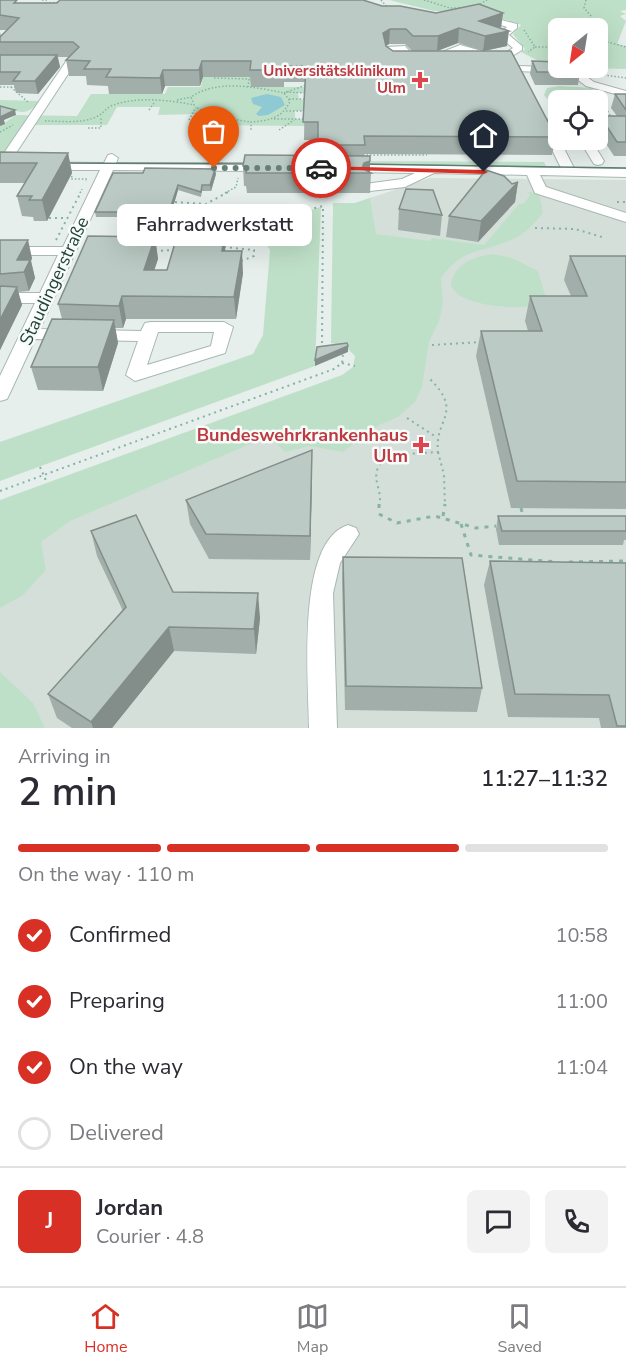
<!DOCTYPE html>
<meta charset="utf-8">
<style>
:root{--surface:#fff;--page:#f2f2f3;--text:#2b2b33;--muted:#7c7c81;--line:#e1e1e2;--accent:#d93025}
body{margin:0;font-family:"Nunito Sans",sans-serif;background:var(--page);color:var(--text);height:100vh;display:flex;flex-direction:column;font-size:22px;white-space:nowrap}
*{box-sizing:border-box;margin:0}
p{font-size:20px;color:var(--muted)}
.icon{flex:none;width:33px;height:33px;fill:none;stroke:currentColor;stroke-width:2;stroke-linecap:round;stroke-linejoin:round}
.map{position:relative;height:728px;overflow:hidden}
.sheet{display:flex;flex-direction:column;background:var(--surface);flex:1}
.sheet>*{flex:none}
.needle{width:39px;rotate:210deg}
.buttons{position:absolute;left:548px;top:18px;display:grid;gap:12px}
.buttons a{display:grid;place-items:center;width:60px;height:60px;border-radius:9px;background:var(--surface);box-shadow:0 6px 24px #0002;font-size:30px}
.pin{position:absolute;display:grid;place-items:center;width:51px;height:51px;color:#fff;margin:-62px -26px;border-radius:50% 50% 50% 0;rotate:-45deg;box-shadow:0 0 6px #0007}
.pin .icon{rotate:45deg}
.courier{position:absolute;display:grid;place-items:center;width:60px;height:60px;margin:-30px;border:4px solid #d93025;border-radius:50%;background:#fff;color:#222;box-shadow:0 2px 8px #0007}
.bubble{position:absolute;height:42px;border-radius:9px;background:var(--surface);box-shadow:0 6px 24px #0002;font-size:20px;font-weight:600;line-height:42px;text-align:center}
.headline em{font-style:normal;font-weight:600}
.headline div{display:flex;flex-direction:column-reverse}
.headline{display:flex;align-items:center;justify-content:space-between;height:102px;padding:0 18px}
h1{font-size:39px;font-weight:600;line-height:45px}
.bar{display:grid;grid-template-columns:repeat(4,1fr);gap:9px 6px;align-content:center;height:72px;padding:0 18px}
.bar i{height:8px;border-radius:4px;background:var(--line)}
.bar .current{background:var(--accent)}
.bar p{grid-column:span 4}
.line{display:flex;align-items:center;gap:15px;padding:0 18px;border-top:2px solid var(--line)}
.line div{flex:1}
.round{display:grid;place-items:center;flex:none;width:63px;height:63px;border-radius:9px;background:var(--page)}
ol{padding:0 18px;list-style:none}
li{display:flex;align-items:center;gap:18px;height:66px}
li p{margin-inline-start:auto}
li .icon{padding:6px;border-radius:50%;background:var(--accent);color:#fff;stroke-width:4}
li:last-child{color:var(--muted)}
li i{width:33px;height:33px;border:3px solid var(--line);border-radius:50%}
.dock{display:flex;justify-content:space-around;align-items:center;height:84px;border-top:2px solid var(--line);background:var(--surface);font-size:16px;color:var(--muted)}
.dock a{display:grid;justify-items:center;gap:3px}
.dock .current{color:var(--accent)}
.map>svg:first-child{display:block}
</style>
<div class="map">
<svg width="626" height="728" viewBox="0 0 626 728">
<rect width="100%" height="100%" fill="#e6efeb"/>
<!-- built -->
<polygon fill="#d4dfda" points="430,178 626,180 626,728 0,728 0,553 46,508 388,383 355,203"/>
<!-- green -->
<g fill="#bfe0c8">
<polygon points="389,0 626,0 626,10 620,11 626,14 620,16 626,21 617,44 626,46 626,69 581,68 597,68 597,28 558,28 558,68 577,68 552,68 521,52 525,49 513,34 521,25 515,22 469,11 434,11"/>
<polygon points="203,77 252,77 251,87 311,87 310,92 298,93 299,99 304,100 310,111 295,111 295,119 307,119 307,126 204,125 205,118 197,114 158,115 160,107 117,107 107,125 33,125 16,153 0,153 0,126 16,115 77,116 91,94 165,94 168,87 201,87"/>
<polygon points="559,86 592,88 605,110 604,119 597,124 597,100 558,100 558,112 544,95 547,88"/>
<path d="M 0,100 L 40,101 C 26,118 20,111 0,107 Z"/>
<polygon points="337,161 544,162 548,170 385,166"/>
<path d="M 528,192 L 539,193 L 543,213 C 536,221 529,230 519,236 C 487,254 465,244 441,278 L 443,303 L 439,321 L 429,342 L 422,387 L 415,402 L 398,417 L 379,425 L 343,452 L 310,446 L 285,452 L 269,436 L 70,521 L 41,542 L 46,570 L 23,595 L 0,608 L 0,500 L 342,375 L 353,367 L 355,356 L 346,347 L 331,343 L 333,203 L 355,203 L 370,198 L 376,234 L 430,241 L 432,238 L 484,245 L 519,204 L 523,204 L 530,196 Z"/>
<polygon points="321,207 315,366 0,481 0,442 253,354 263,335 270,250 267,245 227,243 181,246"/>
<path d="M 493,254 L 512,258 L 538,271 L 547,302 C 531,312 452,308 451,283 C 456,262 474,257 493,254 Z"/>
<polygon points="0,672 33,703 45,728 0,728"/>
</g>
<!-- water -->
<polygon fill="#8ec9d4" points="267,94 281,97 285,105 268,115 259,116 256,114 262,107 253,104 251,98"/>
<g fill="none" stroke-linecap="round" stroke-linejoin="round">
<!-- minor casing -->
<g stroke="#a8b8b2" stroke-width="2">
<g id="minor">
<polygon points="475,13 517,24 517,28 509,35 522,46 522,50 509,58 503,58 503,54 513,48 498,35 507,27 475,17"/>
<polygon points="460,45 493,54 495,56 490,59 460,51 440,58 435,55"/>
<polygon points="405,46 411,53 424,52 429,55 407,59 401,52 395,52 396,58 407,61 402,64 389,63 386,47"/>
<polygon points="67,60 76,62 12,159 4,159 2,156"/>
<polygon points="519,66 574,68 594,82 626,91 626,97 586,86 569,73 515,71 514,69"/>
<polygon points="544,118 550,121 574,168 626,169 626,177 540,175 546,187 626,213 626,222 535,193 527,175 434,173 405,187 370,191 363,187 365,184 402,179 415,173 347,172 341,168 347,164 561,168 538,121"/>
<polygon points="589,142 593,143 604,161 602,164 598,165 594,164 583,146"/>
<path d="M 112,154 L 118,158 L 116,163 L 265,163 L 271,167 L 265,171 L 113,170 L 40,329 L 141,331 L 145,323 L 151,322 L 224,322 L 233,327 L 225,353 L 135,381 L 126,375 L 138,341 L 35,339 L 9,395 L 7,399 L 0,401 L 0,376 L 35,303 L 0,303 L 0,293 L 40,293 L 58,255 L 0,255 L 0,247 L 63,247 L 100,170 L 0,170 L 0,162 L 104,163 L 108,155 ZM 158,332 L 214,332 L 211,346 L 147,365 Z"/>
<path d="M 348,525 L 356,528 L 359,534 L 340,563 L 333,593 L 337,728 L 309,728 C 309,682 295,542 348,525 Z"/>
</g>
</g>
<!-- path-far2 -->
<g stroke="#86b3a5" stroke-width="1.5" stroke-dasharray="1.5 2" stroke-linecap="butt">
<polyline points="42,0 48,0"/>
<polyline points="381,0 387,7"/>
<polyline points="424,0 450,8 464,8"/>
<polyline points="586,0 584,8 591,16 592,28"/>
<polyline points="39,4 60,2"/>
<polyline points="477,6 487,0"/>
<polyline points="524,30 535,47 528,52"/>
<polyline points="597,39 626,47"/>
<polyline points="535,47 558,47"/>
<polyline points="597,74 626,78"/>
<polyline points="214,78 249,79 248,87"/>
<polyline points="0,87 15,87"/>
<polyline points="11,87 29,103"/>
<polyline points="286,92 308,93"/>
<polyline points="284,93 306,85"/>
<polyline points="599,96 611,117"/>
<polyline points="289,99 307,99"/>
<polyline points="177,100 191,97"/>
<polyline points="197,108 218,117 251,122"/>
<polyline points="149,110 154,103"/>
<polyline points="286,111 304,111"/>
<polyline points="274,119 304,119"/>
<polyline points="189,120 196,107"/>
<path d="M 45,121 C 61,121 80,124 96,117 C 102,115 105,109 111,106 C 135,96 169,100 194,105 L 191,97 C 217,79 255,87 284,93 L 290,101 C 283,118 268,121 251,122 L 251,130"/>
<polyline points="88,128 101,128 101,117"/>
<polyline points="279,130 294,120"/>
<polyline points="0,132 13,125"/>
<polyline points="363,155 427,155"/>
<polyline points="72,176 71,179 87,179 86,181"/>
<polyline points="80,193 82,189"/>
<polyline points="225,193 236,187 238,178"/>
</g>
<!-- path-far1 -->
<g stroke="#86b3a5" stroke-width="2" stroke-dasharray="2 4" stroke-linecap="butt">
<polyline points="175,202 206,204 228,192"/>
<polyline points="617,202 626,202"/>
<polyline points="49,218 67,218"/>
<polyline points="535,228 575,229 602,237"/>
<polyline points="204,237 323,206 322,347"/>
<polyline points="56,240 81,192"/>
<polyline points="224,247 254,250 254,256 241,261"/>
<polyline points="155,251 173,250"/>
<polyline points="432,345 480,342"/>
<polyline points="342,363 355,366"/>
<polyline points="407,418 436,437"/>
<polyline points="438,452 444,475 445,506"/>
<polyline points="0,491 334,369 342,363 343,356 340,354"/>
<path d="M 379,506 C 384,491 369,478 381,463 L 405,454 L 438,452 C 434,419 464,413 430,379"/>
</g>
<!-- path -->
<g stroke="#86b3a5" stroke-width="3" stroke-dasharray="4 6" stroke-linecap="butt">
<polyline points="379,504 379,514 397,523 435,516 476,528 496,526"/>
<polyline points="521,508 523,516"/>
<polyline points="443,516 445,504"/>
<polyline points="461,524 471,555 557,562"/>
<polyline points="569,562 626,561"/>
</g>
<!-- minor -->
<use href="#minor" fill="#fff" fill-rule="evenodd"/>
<!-- tram -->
<g stroke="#5f7d75" stroke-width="1.5">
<polyline points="54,163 261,164"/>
<polyline points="354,164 626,168"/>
</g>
<!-- path-bridge -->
<polyline stroke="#86b3a5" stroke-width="2" stroke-dasharray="2 4" stroke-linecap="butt" points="40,467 47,483"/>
</g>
<!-- wall -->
<g fill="#a1aea9" fill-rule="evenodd">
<path d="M 0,0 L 18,3 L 382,6 L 436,13 L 503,13 L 501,27 L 499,28 L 507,46 L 484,51 L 556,137 L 552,155 L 364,154 L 364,156 L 370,161 L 370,172 L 371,173 L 370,193 L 247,193 L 246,186 L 244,186 L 243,166 L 317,156 L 318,140 L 304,140 L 305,82 L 284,82 L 284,87 L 251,87 L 250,77 L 203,77 L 200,86 L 165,86 L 162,94 L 109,94 L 108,86 L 87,85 L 86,76 L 69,76 L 66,60 L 70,57 L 58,57 L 60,67 L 38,94 L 16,93 L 14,85 L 0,85 L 0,32 L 1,36 L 7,30 L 0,30 ZM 458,43 L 483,51 L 437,51 ZM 389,44 L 405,44 L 412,51 L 393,51 L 386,46 Z"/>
<polygon points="532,61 580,72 578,85 535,85 530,74"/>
<polygon points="615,94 626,94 626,156 614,156 597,130 600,116 617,116 611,108"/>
<polygon points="0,152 68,153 72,173 47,221 34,221 33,217 22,216 17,196 25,183 0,183"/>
<polygon points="113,173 216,174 211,191 202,191 201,197 178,190 170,217 96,217 95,212"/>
<polygon points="518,182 515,202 478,242 446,237 449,216 512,184"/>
<polygon points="399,209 442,215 440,236 398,230"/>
<polygon points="155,237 158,259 154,270 167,270 225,251 243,273 236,319 126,319 123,328 115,328 118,343 103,391 38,390 31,367 62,319 58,304"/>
<polygon points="0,240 32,258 31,261 35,278 29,291 18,292 22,305 0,350"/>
<polygon points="570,256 626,256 626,509 511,508 476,356 481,331 528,331 525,321 530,296 571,296 564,280"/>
<polygon points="312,474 310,560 209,559 190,524 186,500"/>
<polygon points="498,516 626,516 626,540 624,540 623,545 499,545 496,529"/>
<polygon points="91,531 173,592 260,618 256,654 174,651 112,728 72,728 57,718 48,694 123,611 97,556"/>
<polygon points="343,557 482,688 477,712 345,710 342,581"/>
<polygon points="490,561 626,563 626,728 601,728 599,718 508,717 484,585"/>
</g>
<!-- shaded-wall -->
<g fill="#838d89">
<polygon points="503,13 501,27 482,35 479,21"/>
<polygon points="459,28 458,43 437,51 438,36"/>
<polygon points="390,29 389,44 382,48 383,33"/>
<polygon points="509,31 507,46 483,51 485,36"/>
<polygon points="57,55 60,67 38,94 35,81"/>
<polygon points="202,61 203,77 200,86 199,70"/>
<polygon points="163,70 165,86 162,94 160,78"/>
<polygon points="15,110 16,115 4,120 5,124 0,126 0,117"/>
<polygon points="68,153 72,173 47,221 42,200"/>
<polygon points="370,161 370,173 362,168 364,163"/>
<polygon points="215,169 216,174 211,191 210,185"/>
<polygon points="518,182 515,202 478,242 481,221"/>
<polygon points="178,185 178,190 170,217 169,212"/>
<polygon points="155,237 158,259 147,292 144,270"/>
<polygon points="224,237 226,258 222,251"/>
<polygon points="28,240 32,258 31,261 35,278 29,291 24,272 17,260"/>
<polygon points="242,251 243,273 236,319 234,297"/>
<polygon points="17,287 22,305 0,350 0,320"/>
<polygon points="122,296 126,319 123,328 119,306"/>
<polygon points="114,320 118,343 103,391 98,367"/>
<polygon points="348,346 348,352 315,366 315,360"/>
<polygon points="312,450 312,474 310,560 310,536"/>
<polygon points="258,593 260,618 256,654 254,629"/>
<polygon points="169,627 174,651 112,728 93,728 91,722"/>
</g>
<!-- building -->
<g fill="#bbcac4" stroke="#838d89" stroke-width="1.5">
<polygon points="0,0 17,0 14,3 57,3 60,0 363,0 382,6 400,6 436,13 479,4 503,13 479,21 509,31 485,36 459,28 438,36 413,36 406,29 390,29 383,33 386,46 393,51 511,51 556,137 364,136 365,145 318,145 318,122 303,122 306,66 284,66 283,70 250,70 251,61 202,61 199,70 163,70 160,78 106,77 111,69 84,69 90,61 66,60 79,47 73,42 0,42 0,37 19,18 0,15"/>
<polygon points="0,55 57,55 35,81 13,81 20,72 0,72"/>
<polygon points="532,61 558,62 558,68 576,68 580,72 537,72"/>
<polygon points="615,94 626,94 626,110"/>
<polygon points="0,106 15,110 0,117"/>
<polygon points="600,116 626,116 626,142 617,142"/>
<polygon points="0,152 68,153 42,200 29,200 32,196 17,196 37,163 0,163"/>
<polygon points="245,155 370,156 370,161 364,163 362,168 371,173 246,173 247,166 243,166"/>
<polygon points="145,168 215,169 210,185 202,185 201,192 178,185 169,212 95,212 113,173 143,173"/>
<polygon points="486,170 504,176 512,184 518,182 481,221 449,216"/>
<polygon points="406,189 433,190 442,215 399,209"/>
<polygon points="88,236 155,237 144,270 167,270 177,236 224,237 222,251 242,251 234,297 122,296 119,306 58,304"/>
<polygon points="0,240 28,240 17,260 30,260 24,272 0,274"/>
<polygon points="570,256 626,256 626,482 517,481 481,331 542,331 530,296 587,296"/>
<polygon points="0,286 17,287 0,320"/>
<polygon points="52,319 114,320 98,367 31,367"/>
<polygon points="347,343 348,346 315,360 317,347"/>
<polygon points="312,450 310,536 206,534 186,500"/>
<polygon points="136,515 173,592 258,593 254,629 169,627 91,722 48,694 126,607 91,531"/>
<polygon points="498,516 626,516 626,531 502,531"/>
<polygon points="343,557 462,558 482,688 346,686"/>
<polygon points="490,561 626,563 626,726 617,726 609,695 515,694"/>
</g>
<!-- route -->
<polygon fill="#d93025" points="321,166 484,170 488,172 484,174 318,169"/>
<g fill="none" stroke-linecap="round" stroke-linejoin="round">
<!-- done -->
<polyline stroke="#687f78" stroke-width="6" stroke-dasharray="0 10.8" points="214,168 321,168"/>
</g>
<!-- markers -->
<g fill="#e0444e" stroke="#f7fbf9" stroke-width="2">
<path d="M417 71h6v6h6v6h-6v6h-6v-6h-6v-6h6z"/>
<path d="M418 436h6v6h6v6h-6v6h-6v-6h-6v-6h6z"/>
</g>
<g text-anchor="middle" stroke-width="5" stroke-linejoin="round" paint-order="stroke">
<!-- far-health labels -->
<g font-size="15" font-weight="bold" fill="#be3a42" stroke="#f7fbf9" text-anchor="end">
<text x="406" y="76">Universitätsklinikum<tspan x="406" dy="17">Ulm</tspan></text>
</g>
<!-- street labels -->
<g font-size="18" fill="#24423a" stroke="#f7fbf9">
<text transform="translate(54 281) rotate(-65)" y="6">Staudingerstraße</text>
</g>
<!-- health labels -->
<g font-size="18" font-weight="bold" fill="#be3a42" stroke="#f7fbf9" text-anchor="end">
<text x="408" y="441">Bundeswehrkrankenhaus<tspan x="408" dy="21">Ulm</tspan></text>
</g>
</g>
</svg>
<div class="buttons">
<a><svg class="needle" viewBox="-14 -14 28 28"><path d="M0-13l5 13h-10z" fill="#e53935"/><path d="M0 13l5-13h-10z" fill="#7c7c81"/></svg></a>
<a><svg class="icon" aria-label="locate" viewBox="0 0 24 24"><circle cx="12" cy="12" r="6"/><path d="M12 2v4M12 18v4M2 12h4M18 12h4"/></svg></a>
</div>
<div class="pin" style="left:214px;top:168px;background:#ea580c"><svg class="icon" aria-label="bag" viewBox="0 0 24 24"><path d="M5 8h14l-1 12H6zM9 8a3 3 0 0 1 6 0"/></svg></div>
<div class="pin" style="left:484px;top:172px;background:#1f2937"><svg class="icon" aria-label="home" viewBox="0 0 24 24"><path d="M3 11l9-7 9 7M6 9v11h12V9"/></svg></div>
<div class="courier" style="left:321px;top:168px"><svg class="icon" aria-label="car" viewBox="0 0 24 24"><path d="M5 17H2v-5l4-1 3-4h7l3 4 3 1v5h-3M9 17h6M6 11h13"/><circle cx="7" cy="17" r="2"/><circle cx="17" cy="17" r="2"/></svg></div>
<div class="bubble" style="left:117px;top:204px;width:195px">Fahrradwerkstatt</div>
</div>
<section class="sheet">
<div class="headline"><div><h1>2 min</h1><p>Arriving in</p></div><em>11:27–11:32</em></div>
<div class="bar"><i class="current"></i><i class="current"></i><i class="current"></i><i></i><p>On the way · 110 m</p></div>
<ol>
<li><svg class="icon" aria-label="check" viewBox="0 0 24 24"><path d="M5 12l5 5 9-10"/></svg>Confirmed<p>10:58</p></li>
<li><svg class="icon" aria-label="check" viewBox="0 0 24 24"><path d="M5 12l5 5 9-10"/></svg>Preparing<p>11:00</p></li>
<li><svg class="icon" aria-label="check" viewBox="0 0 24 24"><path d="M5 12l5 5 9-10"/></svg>On the way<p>11:04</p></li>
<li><i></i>Delivered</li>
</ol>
<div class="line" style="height:108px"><b class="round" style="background:var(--accent);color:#fff">J</b><div><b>Jordan</b><p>Courier · 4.8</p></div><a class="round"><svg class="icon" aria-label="chat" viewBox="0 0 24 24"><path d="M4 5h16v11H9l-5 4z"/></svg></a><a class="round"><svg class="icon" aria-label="phone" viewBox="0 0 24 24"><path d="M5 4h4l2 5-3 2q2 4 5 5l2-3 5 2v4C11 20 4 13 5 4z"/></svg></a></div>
</section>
<nav class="dock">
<a class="current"><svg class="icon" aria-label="home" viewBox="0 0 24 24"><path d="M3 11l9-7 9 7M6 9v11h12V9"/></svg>Home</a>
<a><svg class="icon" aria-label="map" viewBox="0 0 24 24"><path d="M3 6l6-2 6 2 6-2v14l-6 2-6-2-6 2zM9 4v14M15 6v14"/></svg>Map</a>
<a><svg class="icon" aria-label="saved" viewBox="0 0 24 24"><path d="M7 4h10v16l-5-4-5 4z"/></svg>Saved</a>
</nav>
